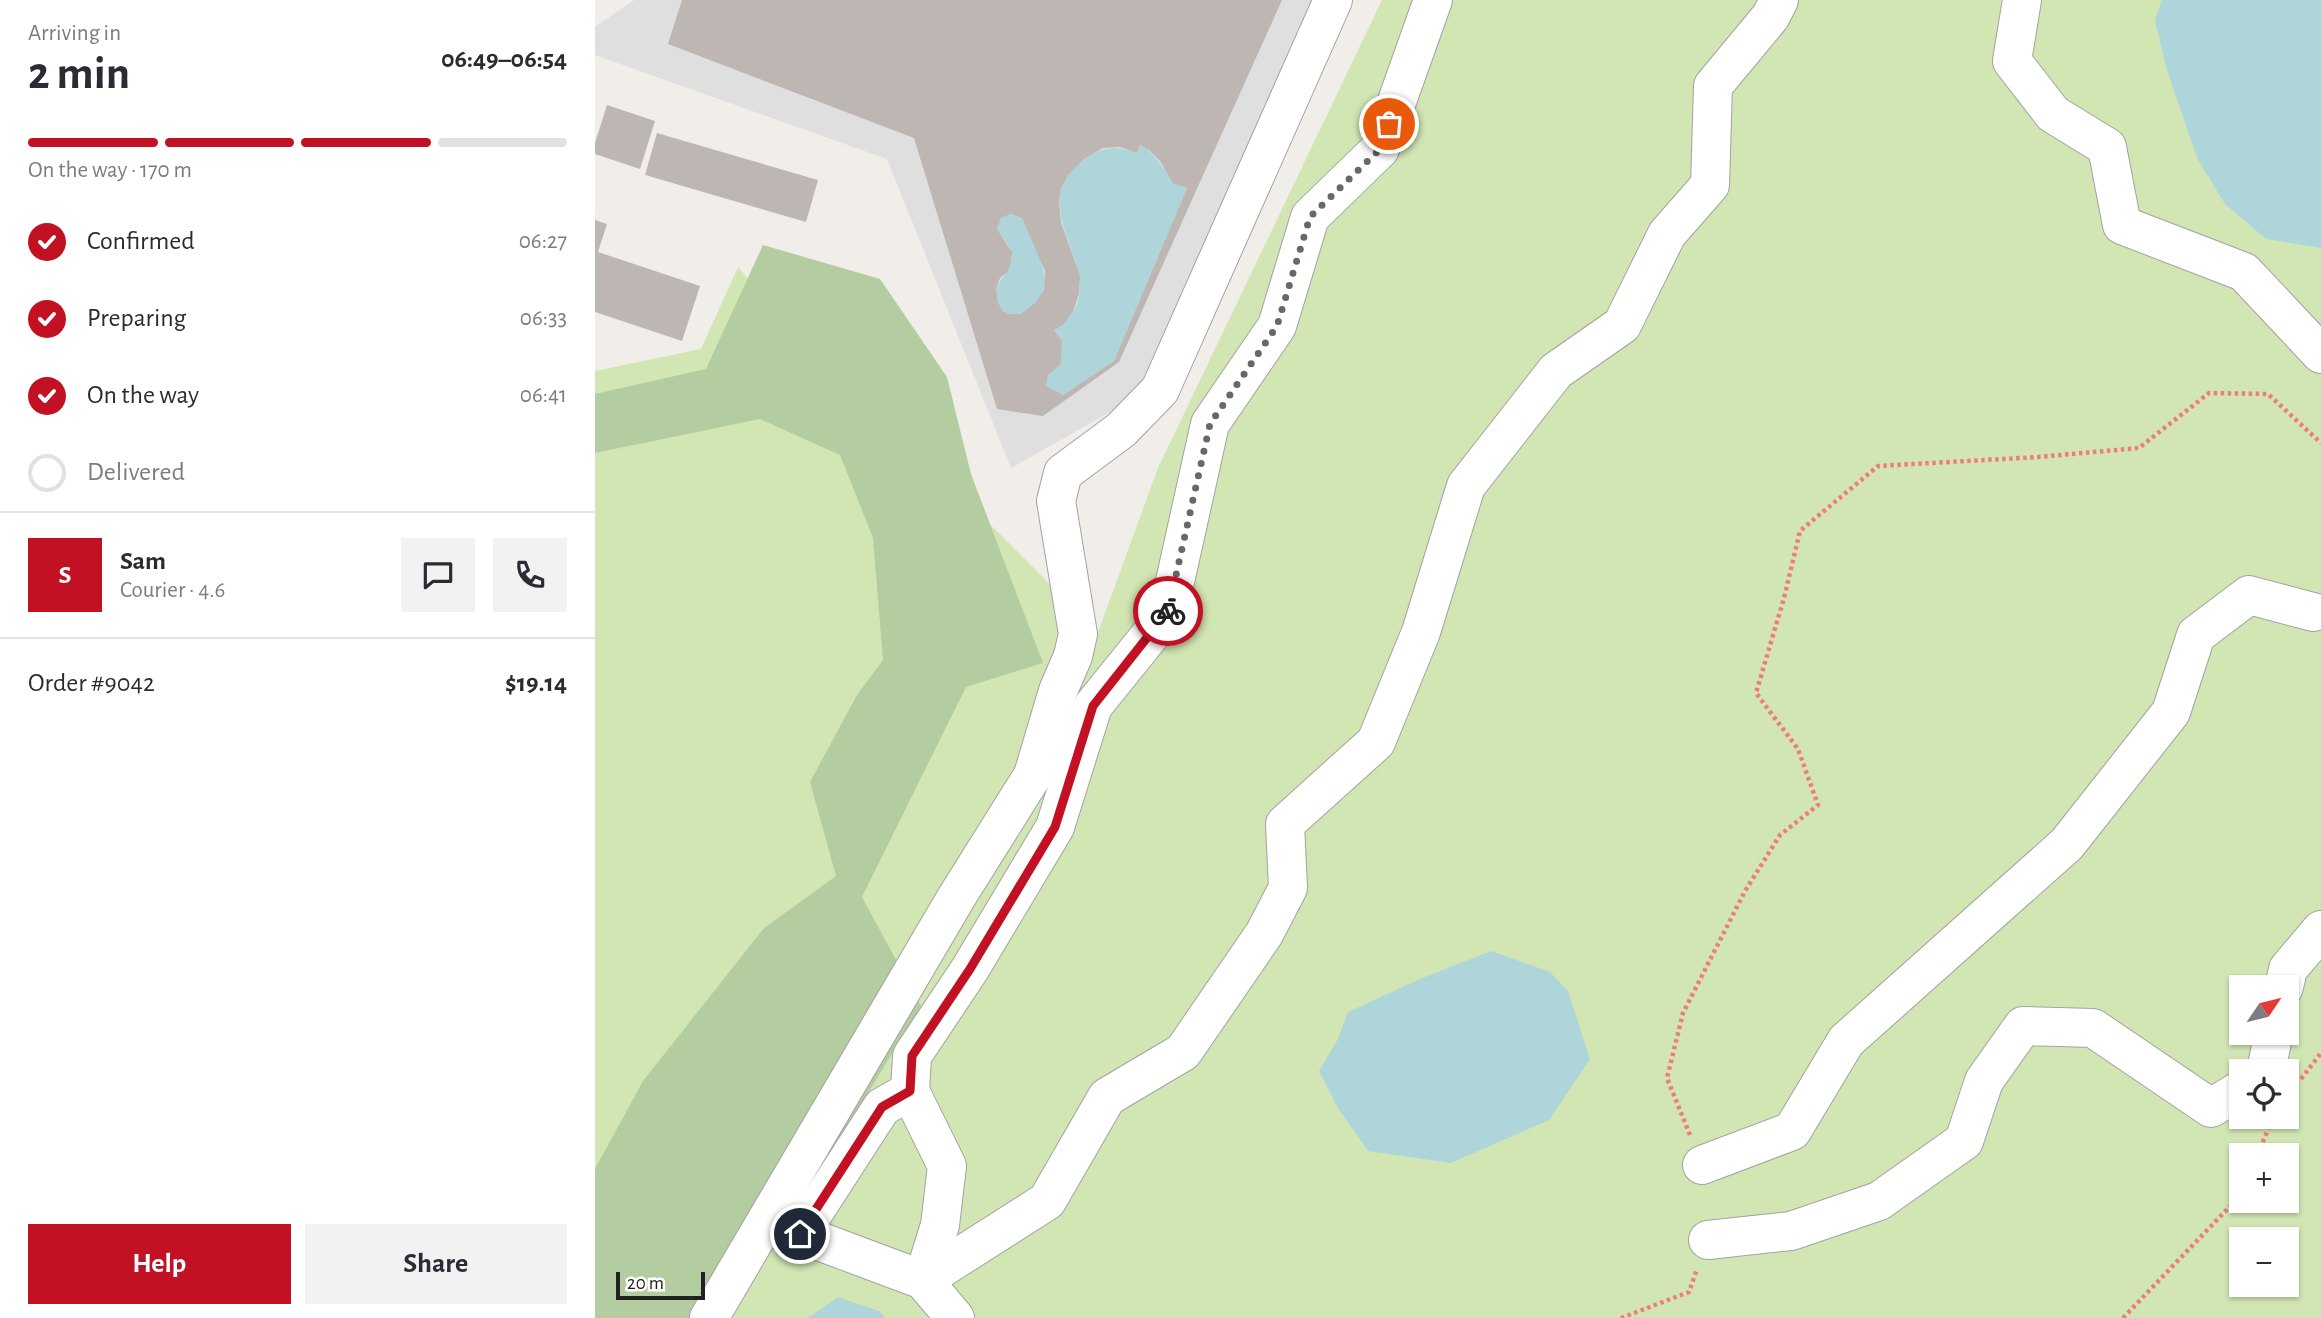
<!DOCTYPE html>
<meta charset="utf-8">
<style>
:root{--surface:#fff;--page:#f2f2f3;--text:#2b2b33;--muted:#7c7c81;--line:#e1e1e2;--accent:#c21123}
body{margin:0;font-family:"Alegreya Sans",sans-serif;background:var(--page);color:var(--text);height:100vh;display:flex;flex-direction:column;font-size:26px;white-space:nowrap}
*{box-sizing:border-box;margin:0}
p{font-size:23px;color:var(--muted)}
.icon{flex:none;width:38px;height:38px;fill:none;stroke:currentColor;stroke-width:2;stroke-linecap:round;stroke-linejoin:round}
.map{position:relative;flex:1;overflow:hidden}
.details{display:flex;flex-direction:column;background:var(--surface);width:595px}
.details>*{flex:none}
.needle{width:46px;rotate:55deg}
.controls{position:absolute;left:1634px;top:975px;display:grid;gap:14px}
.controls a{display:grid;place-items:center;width:70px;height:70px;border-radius:0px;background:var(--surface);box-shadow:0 2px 5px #0004;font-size:35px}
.scale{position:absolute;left:21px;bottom:18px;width:89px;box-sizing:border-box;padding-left:7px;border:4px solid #212121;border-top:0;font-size:19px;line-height:24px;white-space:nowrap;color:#212121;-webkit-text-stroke:5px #fff;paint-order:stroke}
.pin{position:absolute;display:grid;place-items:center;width:60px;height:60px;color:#fff;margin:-30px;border:4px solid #fff;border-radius:50%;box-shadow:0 2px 7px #0007}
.courier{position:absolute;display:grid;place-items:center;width:70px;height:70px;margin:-35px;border:5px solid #c21123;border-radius:50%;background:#fff;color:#222;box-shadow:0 2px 9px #0007}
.headline em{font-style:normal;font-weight:700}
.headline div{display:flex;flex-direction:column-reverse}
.headline{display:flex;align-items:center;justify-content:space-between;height:119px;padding:0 28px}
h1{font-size:46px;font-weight:700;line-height:52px}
.bar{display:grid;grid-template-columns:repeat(4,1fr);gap:10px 7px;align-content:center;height:84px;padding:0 28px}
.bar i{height:9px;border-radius:5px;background:var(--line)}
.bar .current{background:var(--accent)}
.bar p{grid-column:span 4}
.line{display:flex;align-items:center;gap:18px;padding:0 28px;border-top:2px solid var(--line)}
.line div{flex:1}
.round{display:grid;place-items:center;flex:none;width:74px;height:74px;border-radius:0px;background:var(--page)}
ol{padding:0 28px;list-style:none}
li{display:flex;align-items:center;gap:21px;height:77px}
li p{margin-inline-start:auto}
li .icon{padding:7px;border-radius:50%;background:var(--accent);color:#fff;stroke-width:4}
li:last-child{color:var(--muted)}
li i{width:38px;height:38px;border:4px solid var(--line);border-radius:50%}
.primary-button{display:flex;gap:14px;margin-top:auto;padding:14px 28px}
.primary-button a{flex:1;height:80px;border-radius:0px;background:var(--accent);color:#fff;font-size:28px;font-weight:700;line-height:80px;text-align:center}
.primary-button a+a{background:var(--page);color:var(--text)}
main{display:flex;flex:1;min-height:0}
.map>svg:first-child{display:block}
</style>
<main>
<section class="details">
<div class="headline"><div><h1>2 min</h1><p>Arriving in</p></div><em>06:49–06:54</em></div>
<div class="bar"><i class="current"></i><i class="current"></i><i class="current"></i><i></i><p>On the way · 170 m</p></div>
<ol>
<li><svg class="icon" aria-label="check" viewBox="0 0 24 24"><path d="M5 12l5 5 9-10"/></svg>Confirmed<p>06:27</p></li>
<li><svg class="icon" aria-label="check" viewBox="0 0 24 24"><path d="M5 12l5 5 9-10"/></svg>Preparing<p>06:33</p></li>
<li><svg class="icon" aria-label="check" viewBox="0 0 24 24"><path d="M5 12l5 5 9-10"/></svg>On the way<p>06:41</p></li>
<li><i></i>Delivered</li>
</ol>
<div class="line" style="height:126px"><b class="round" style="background:var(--accent);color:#fff">S</b><div><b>Sam</b><p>Courier · 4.6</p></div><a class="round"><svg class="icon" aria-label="chat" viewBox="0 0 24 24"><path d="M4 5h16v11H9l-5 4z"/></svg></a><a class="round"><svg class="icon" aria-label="phone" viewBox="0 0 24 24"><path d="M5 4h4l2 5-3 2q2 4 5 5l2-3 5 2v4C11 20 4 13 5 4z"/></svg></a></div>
<div class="line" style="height:91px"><div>Order #9042</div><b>$19.14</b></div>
<div class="primary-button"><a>Help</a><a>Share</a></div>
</section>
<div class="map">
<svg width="1726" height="1318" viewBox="0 0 1726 1318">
<rect width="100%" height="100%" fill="#f1ede9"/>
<!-- residential -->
<polygon fill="#dfdfdf" points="39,0 722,0 554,390 416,468 292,159 0,55 0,27"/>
<!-- grass -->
<path fill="#d2e6b4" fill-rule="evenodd" d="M 787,0 L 1726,0 L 1726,1318 L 0,1318 L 0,371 L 106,349 L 143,267 L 261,403 L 405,534 L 503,632 L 563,468 ZM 1647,987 L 1692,987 L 1692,1032 L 1647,1032 ZM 1647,1071 L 1692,1071 L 1692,1116 L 1647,1116 ZM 1647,1155 L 1692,1155 L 1692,1200 L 1647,1200 ZM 1647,1239 L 1692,1239 L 1692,1284 L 1647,1284 Z"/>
<!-- forest -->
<polygon fill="#b3cda1" points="168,245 285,279 352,377 376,474 448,663 371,687 267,897 326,1006 194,1223 147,1295 129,1318 0,1318 0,1169 48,1081 169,928 241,876 215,782 262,695 288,660 278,538 245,455 165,419 0,453 0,394 111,369"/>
<!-- water -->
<g fill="#add5da">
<polygon points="1567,0 1726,0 1726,248 1671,239 1630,204 1602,158 1571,67 1560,20"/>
<path d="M 545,145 C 567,157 569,179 592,188 L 519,361 L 468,395 L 451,387 L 453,375 L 466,364 L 467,341 L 459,330 C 533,283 416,207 491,158 C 509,146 523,146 542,153 Z"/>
<path d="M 416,214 L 427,218 C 440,247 470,293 427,313 C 422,315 411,315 407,310 C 386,288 422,273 416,251 C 414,243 406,236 402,229 L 406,218 Z"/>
<polygon points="896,951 955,972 973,991 995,1059 954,1120 856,1163 773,1151 743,1108 724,1071 743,1039 753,1012 825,979"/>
<polygon points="243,1297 284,1311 290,1318 213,1318"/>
</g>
<!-- building -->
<g fill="#beb6b2" fill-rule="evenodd">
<path d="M 87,0 L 687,0 L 524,362 L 448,416 L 402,409 L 319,138 L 73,44 ZM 545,145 L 555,151 L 565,161 L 578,183 L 592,188 L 519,361 L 468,395 L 451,386 L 453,375 L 466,364 L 467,341 L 459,330 L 468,325 L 478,312 L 484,294 L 485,276 L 466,222 L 464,203 L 466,188 L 473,175 L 489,159 L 508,148 L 525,147 L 542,153 ZM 416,214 L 427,218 L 450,271 L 449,290 L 440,303 L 426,314 L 414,314 L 408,311 L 403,303 L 401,289 L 405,278 L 412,272 L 416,263 L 417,252 L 402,229 L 406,218 Z"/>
<polygon points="12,105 60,121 45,169 0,154 0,143"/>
<polygon points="62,133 223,180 211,222 50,175"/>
<polygon points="0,220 12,224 3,252 105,286 87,341 0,312"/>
</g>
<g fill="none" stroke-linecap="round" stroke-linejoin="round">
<!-- minor casing -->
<g stroke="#a2a2a2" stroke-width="40">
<g id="minor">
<polyline points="1427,0 1417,61 1458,114 1512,147 1527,225 1649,272 1726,354"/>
<polyline points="1689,987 1693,969 1726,930"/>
<polyline points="1671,1071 1679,1032"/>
<polyline points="315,1091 352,1166 345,1225 328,1280"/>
<polyline points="1107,1165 1197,1131 1251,1041 1472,844 1576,712 1601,635 1654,595 1718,612"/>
<polyline points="182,1229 205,1234 328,1280 360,1318"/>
<polyline points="205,1234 287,1107 315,1091 317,1056 375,969 460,827 498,706 573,613 615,424 682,326 715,217 785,149 838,0"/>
<polyline points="1113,1240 1196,1231 1284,1201 1369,1141 1389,1081 1428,1026 1498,1028 1616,1108 1647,1089"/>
<polyline points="328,1280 452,1201 512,1097 588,1052 669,934 693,888 690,824 781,742 826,632 871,486 961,371 1027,325 1072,234 1115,185 1118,86 1176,16 1184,0"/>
<polyline points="114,1318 361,898 438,775 463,691 478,656 483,634 461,501 468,473 526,430 565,390 738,0"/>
</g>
</g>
<!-- path -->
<g stroke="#ef7c7c" stroke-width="4.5" stroke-dasharray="3.5 3.5" stroke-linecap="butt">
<polyline points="1706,1079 1726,1053"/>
<polyline points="1095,1135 1072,1078 1088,1013 1150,891 1185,835 1223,805 1203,749 1161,693 1189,598 1205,531 1283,466 1443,457 1544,448 1614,393 1673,394 1726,443"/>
<polyline points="1662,1155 1679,1116"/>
<polyline points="1026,1318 1094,1292 1102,1269"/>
<polyline points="1528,1318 1642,1199 1647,1188"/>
</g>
<!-- minor -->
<use href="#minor" stroke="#fff" stroke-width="38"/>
</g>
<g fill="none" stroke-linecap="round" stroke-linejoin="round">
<!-- done -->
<polyline stroke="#6a6867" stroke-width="7" stroke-dasharray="0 12.6" points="573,611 615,424 682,326 715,217 785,149 794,124"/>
<!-- route -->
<polyline stroke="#c21123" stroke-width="9" points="205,1234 287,1107 315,1091 317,1056 375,969 460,827 498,706 573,611"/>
</g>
</svg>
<div class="controls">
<a><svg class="needle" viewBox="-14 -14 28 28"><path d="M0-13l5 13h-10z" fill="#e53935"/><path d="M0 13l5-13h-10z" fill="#7c7c81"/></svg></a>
<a><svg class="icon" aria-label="locate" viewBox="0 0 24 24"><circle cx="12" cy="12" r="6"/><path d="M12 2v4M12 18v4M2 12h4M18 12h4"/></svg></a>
<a>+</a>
<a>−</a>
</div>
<div class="scale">20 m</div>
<div class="pin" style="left:794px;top:124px;background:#ea580c"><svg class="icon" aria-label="bag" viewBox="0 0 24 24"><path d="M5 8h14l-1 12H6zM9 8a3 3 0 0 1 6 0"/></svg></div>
<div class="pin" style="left:205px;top:1234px;background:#1f2937"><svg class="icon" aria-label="home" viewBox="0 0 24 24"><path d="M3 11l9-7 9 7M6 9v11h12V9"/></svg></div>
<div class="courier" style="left:573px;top:611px"><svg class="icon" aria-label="bike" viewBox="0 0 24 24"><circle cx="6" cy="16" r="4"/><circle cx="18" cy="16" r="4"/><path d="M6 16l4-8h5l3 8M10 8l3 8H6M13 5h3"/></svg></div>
</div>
</main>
